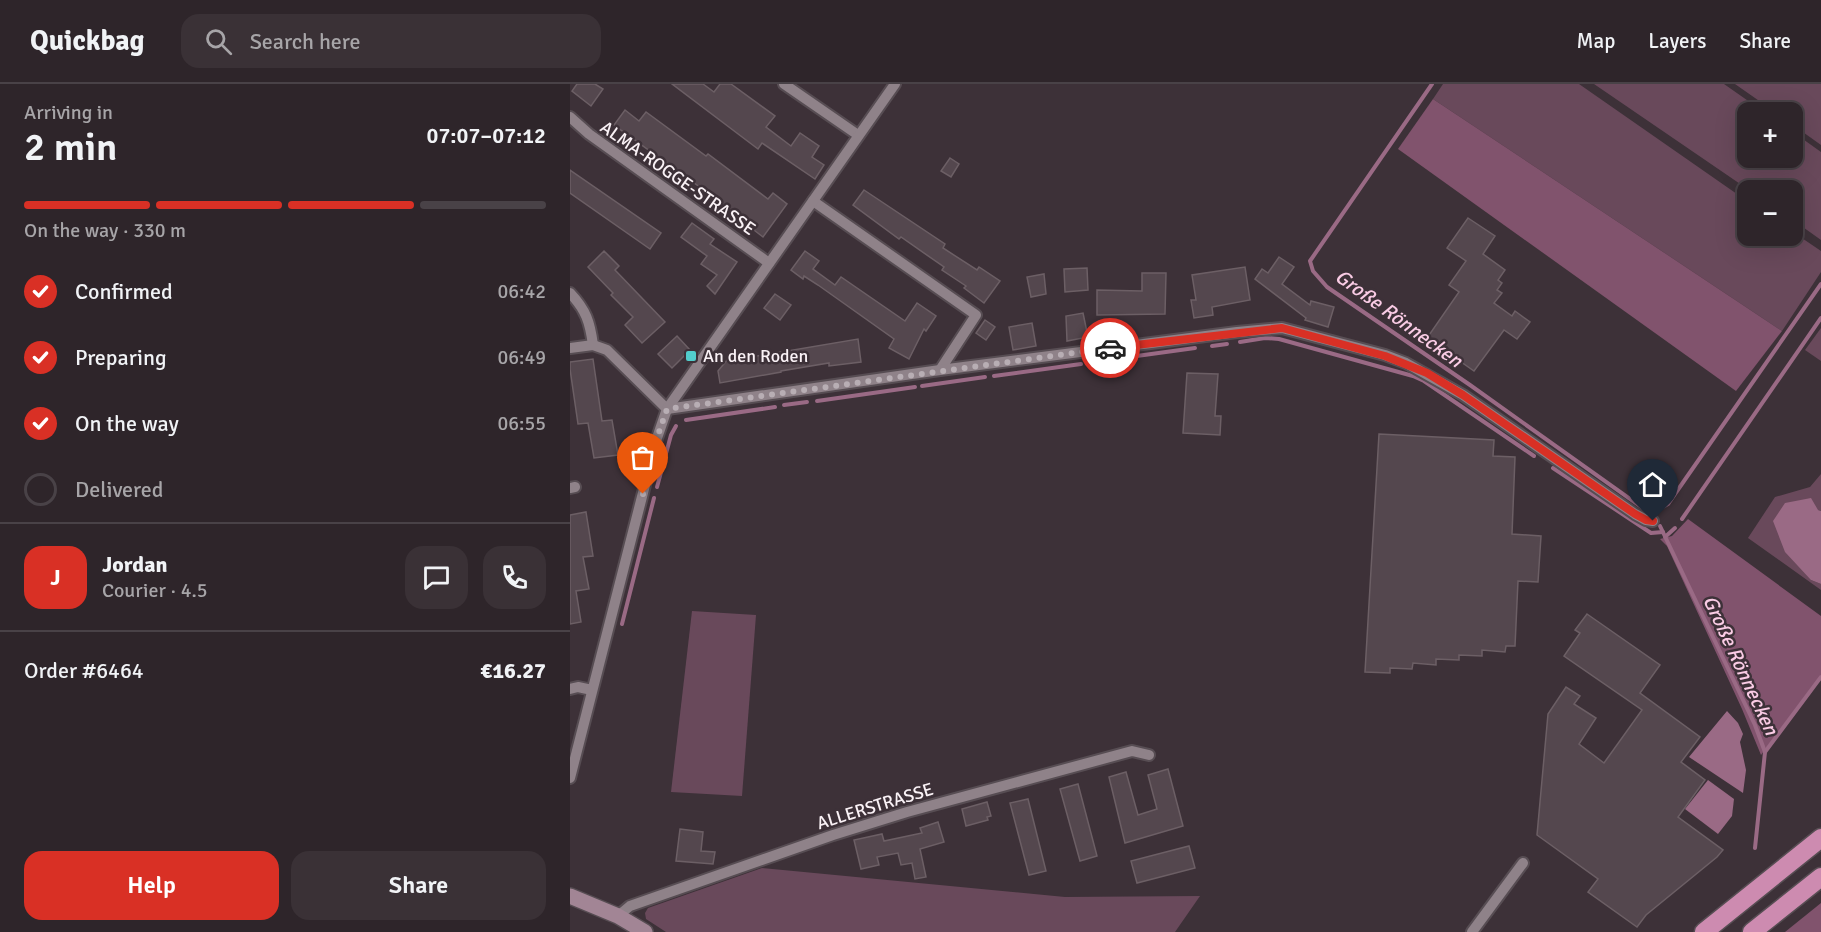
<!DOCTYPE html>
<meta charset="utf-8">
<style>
:root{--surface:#2e252a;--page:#3a3136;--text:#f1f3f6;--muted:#a7a5a8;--line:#494247;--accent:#d93025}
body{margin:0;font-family:Signika,sans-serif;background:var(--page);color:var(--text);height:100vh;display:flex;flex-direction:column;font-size:22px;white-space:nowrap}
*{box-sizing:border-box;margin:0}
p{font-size:20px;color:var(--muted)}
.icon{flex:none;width:33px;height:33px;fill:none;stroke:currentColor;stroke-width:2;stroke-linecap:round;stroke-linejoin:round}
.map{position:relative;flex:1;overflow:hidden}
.side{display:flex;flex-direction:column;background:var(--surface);width:570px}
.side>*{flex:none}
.controls{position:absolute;left:1167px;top:18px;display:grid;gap:12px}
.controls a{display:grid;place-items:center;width:66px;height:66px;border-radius:12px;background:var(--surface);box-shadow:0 6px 24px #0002,0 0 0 2px var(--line);font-size:30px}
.pin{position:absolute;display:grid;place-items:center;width:51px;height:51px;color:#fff;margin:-62px -26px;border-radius:50% 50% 50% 0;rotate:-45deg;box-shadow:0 0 6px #0007}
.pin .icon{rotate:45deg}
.courier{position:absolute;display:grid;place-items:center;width:60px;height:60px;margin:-30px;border:4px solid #d93025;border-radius:50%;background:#fff;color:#222;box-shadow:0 2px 8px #0007}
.head em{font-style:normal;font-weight:600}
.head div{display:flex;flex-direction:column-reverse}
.head{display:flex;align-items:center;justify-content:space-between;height:102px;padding:0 24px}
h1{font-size:39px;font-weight:600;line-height:45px}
.bar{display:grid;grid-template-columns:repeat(4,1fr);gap:9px 6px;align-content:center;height:72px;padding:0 24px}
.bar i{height:8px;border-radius:4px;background:var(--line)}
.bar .active{background:var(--accent)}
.bar p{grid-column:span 4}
.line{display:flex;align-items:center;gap:15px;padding:0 24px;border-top:2px solid var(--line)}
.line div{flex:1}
.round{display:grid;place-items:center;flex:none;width:63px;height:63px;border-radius:18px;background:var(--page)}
ol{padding:0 24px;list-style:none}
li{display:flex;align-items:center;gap:18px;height:66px}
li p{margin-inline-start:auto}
li .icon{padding:6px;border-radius:50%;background:var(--accent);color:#fff;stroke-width:4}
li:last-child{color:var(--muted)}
li i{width:33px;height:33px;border:3px solid var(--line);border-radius:50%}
.button{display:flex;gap:12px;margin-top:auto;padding:12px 24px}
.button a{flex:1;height:69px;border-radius:18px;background:var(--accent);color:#fff;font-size:24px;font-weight:600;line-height:69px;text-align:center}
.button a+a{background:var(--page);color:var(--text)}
header{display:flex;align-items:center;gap:36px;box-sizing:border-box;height:84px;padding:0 30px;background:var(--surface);border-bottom:2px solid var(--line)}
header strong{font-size:28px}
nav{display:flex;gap:33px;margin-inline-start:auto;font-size:21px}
.search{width:420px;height:54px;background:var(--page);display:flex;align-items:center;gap:15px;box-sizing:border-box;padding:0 21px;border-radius:18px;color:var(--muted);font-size:22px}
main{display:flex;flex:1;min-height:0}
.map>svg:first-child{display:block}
</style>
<header>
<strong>Quickbag</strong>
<div class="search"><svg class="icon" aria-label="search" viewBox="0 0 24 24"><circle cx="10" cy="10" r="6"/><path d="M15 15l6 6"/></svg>Search here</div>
<nav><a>Map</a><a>Layers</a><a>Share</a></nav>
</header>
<main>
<section class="side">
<div class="head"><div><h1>2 min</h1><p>Arriving in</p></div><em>07:07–07:12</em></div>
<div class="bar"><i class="active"></i><i class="active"></i><i class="active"></i><i></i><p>On the way · 330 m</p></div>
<ol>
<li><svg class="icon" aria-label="check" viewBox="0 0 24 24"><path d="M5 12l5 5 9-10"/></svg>Confirmed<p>06:42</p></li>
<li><svg class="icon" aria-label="check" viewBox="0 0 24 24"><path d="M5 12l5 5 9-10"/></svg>Preparing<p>06:49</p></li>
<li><svg class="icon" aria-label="check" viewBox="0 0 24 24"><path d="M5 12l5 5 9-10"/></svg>On the way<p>06:55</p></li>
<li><i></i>Delivered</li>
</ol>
<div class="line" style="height:108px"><b class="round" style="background:var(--accent);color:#fff">J</b><div><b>Jordan</b><p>Courier · 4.5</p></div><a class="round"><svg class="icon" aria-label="chat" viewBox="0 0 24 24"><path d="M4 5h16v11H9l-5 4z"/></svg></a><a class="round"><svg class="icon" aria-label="phone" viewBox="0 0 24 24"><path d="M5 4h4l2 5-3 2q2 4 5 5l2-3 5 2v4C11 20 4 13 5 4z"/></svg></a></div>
<div class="line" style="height:78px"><div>Order #6464</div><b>€16.27</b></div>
<div class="button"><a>Help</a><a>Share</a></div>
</section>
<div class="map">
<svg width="1251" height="848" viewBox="0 0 1251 848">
<rect width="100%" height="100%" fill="#3d3138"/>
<!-- green -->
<g fill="#69495b">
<polygon points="873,0 1009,0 1177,117 1178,152 1222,152 1223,148 1251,167 1251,188 1212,247 863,15"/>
<polygon points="1024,0 1154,0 1194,28 1178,28 1178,74 1222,74 1223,48 1251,68 1251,156 1223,136 1222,106 1179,106"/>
<polygon points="1165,0 1251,0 1251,61 1223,41 1222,28 1205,28"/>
<polygon points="1251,244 1251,277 1235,266"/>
<polygon points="1251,390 1251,427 1248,426 1241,496 1251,500 1251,506 1178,454 1205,413 1240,403"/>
<polygon points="122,527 186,531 172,712 101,708"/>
<polygon points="192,784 495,813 630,812 605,848 96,848 76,835 75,829 78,824"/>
</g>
<!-- forest -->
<g fill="#81536d">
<polygon points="863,15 1212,247 1166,307 828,65"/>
<polygon points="1118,435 1251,532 1251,591 1191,671 1172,625 1097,462 1090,455 1102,452"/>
<polygon points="1251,819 1251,848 1215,848"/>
</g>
<!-- water -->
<g fill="#9a6a85">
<polygon points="1241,414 1248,426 1251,427 1251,500 1241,496 1215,468 1203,437 1215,419"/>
<polygon points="1157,627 1168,639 1173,650 1170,658 1176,686 1173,709 1119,673"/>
<polygon points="1138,696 1164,715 1162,732 1148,750 1115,725"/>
</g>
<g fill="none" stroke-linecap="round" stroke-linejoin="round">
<!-- stream -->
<g stroke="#9a6a85" stroke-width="4">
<polyline points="862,0 740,177 743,187 757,203 900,301 1084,432"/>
<polyline points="670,258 695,254 709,255 843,292 854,297 964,372"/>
<polyline points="642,262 657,260"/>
<polyline points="523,278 625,264"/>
<polyline points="424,292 511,280"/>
<polyline points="352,302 415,293"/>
<polyline points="247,317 345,303"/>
<polyline points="214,321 237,318"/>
<polyline points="116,336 205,323"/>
<polyline points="983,384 1081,449 1093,448"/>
<polyline points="87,403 101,351 106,342"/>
<polyline points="1082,429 1098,420 1251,200"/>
<polyline points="1112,435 1251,234"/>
<polyline points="1090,442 1185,641 1195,668"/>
<polyline points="1095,453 1105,444"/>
<polyline points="52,540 84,414"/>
<polyline points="1185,764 1195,668 1251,593"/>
</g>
</g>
<!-- building -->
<g fill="#54474e" stroke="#6c5f65" stroke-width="1.5">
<polygon points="7,0 25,0 33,5 21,22 2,7"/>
<polygon points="102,0 133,0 144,8 150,0 161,0 205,32 196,43 221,62 230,49 249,62 242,73 254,81 245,95 192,59 188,65"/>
<polygon points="55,26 69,37 76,28 136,72 138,70 198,115 203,109 217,120 193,153 166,132 167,130 44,41"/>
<polygon points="380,74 389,80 381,93 371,87"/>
<polygon points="0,86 91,149 80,165 0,109"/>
<polygon points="294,106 375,160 373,164 407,186 409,183 430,197 414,219 394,204 396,202 372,186 374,183 331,153 329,155 283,121"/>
<polygon points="898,134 925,152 913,170 935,186 928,196 932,199 927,206 932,209 924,219 942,232 945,227 960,238 947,255 934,246 904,287 857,254 889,208 879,201 896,177 877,164"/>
<polygon points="122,139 144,155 140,160 167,178 145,210 137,202 147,191 131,180 137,172 111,153"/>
<polygon points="34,167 49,182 45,186 95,238 72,259 55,241 63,233 41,211 43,209 18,183"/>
<polygon points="235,167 249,177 243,185 265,201 271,193 335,237 347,219 366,232 356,247 354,245 339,275 319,264 324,255 248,201 234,192 233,195 221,186"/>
<polygon points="709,173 724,183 712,200 740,221 741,217 764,223 758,243 735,236 736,234 685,195 692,185 698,189"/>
<polygon points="675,183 680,216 642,223 643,231 624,234 621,216 626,216 622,191"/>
<polygon points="517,184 518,206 495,208 494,185"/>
<polygon points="572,189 596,189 595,230 527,231 527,206 572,207"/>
<polygon points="474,190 476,210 461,213 457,193"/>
<polygon points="205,210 221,221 210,236 194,224"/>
<polygon points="513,229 518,253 497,257 496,232"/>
<polygon points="415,236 425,243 416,256 406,249"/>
<polygon points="462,239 466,262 443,266 439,243"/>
<polygon points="107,252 120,266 102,284 88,270"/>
<polygon points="288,255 291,278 259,282 259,279 211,287 211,288 150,299 148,287 158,275 187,272"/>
<polygon points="23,275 32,337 42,336 48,371 24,374 18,339 8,340 0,285 0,278"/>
<polygon points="617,289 648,290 645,332 651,332 650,351 613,349"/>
<polygon points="809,350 924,356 923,372 945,373 942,450 971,452 968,498 948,497 945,562 936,562 935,568 912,566 912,572 889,571 889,576 866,575 866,581 843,579 842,585 820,584 820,589 795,588"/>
<polygon points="16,428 23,472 13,473 19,505 6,507 11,538 0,540 0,431"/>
<polygon points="1017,530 1090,581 1070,609 1130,653 1111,678 1135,696 1108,733 1153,766 1147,773 1076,831 1067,843 1018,808 1028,795 967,751 978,630 996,603 1010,612 1004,620 1026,634 1009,660 1034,679 1072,626 994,572 1010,549 1005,546"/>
<polygon points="598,685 613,742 555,759 539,693 556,688 568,731 587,725 578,691"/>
<polygon points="508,700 527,772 510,777 490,705"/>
<polygon points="458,715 476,787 459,791 440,719"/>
<polygon points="417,718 421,732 417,733 418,736 396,742 392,725"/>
<polygon points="368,738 374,758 350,765 356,793 345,795 342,779 331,781 328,769 307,773 309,781 291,785 284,756 312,750 314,757 352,749 350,744"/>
<polygon points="110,745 133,748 131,767 145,768 143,780 106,777"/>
<polygon points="619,762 625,784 567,799 561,777"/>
</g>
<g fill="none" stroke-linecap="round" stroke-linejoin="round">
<!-- street casing -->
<g stroke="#574d53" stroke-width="14">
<g id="street">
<polyline points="214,0 288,51"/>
<polyline points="0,33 19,50 199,179"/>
<polyline points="243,117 406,231 370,286"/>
<path d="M 0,209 C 16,226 20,238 23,261"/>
<polyline points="0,264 23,261 37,266 97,325"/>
<polyline points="97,325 370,286 667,248 712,244 815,271 836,279 893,311 1065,430 1076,436 1083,437"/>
<polyline points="0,404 5,403"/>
<polyline points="0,605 8,603 22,606"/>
<polyline points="0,694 87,354 97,325 325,0"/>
<polyline points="48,832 60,822 263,751 337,728 562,667 579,671"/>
<polyline points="902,848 953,779"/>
</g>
</g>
<!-- secondary casing -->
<g stroke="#574d53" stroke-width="18">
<polyline id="secondary" points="0,812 48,832 75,848"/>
</g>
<!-- highway casing -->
<g stroke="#574d53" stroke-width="21">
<g id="highway">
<polyline points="1134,848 1251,754"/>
<polyline points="1182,848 1251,793"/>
</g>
</g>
<!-- street -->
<use href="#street" stroke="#8f8289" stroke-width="10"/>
<!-- secondary -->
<use href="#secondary" stroke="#a28595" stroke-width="15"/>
<!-- highway -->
<use href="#highway" stroke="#cd8bb0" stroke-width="18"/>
</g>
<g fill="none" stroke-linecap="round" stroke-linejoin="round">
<!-- done -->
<polyline stroke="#b8aeb4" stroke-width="6" stroke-dasharray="0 10.8" points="73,410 87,354 97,325 540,264"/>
<!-- route -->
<polyline stroke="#d93025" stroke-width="8" points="540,264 712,244 815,272 857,289 893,311 1065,430 1076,436 1083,437"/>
</g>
<!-- markers -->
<rect fill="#52cdcc" stroke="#3d3138" stroke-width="2" x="115" y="266" width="12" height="12" rx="3"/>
<g text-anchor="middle" stroke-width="5" stroke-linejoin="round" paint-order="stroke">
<!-- street labels -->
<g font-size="18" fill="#faf2f6" stroke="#3d3138">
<text transform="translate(108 94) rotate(35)" y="6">ALMA-ROGGE-STRASSE</text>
<text transform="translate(305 722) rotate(-17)" y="6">ALLERSTRASSE</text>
</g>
<!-- poi labels -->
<g font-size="18" fill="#faf2f6" stroke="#3d3138" text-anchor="start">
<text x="133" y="278">An den Roden</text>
</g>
<!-- water labels -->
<g font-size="20" font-style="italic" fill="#facce5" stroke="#3d3138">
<text transform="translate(829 234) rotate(36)" y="7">Große Rönnecken</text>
<text transform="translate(1171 581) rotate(65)" y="7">Große Rönnecken</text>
</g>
</g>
</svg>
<div class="controls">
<a>+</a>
<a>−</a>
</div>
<div class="pin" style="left:73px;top:410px;background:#ea580c"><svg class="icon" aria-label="bag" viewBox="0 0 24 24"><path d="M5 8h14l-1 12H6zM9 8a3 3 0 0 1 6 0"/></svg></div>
<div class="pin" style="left:1083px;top:437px;background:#1f2937"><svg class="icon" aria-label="home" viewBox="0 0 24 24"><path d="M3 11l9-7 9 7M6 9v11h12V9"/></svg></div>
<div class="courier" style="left:540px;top:264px"><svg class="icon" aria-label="car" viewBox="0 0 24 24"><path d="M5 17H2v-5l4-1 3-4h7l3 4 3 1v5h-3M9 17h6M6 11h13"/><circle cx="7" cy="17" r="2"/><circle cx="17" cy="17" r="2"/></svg></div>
</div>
</main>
